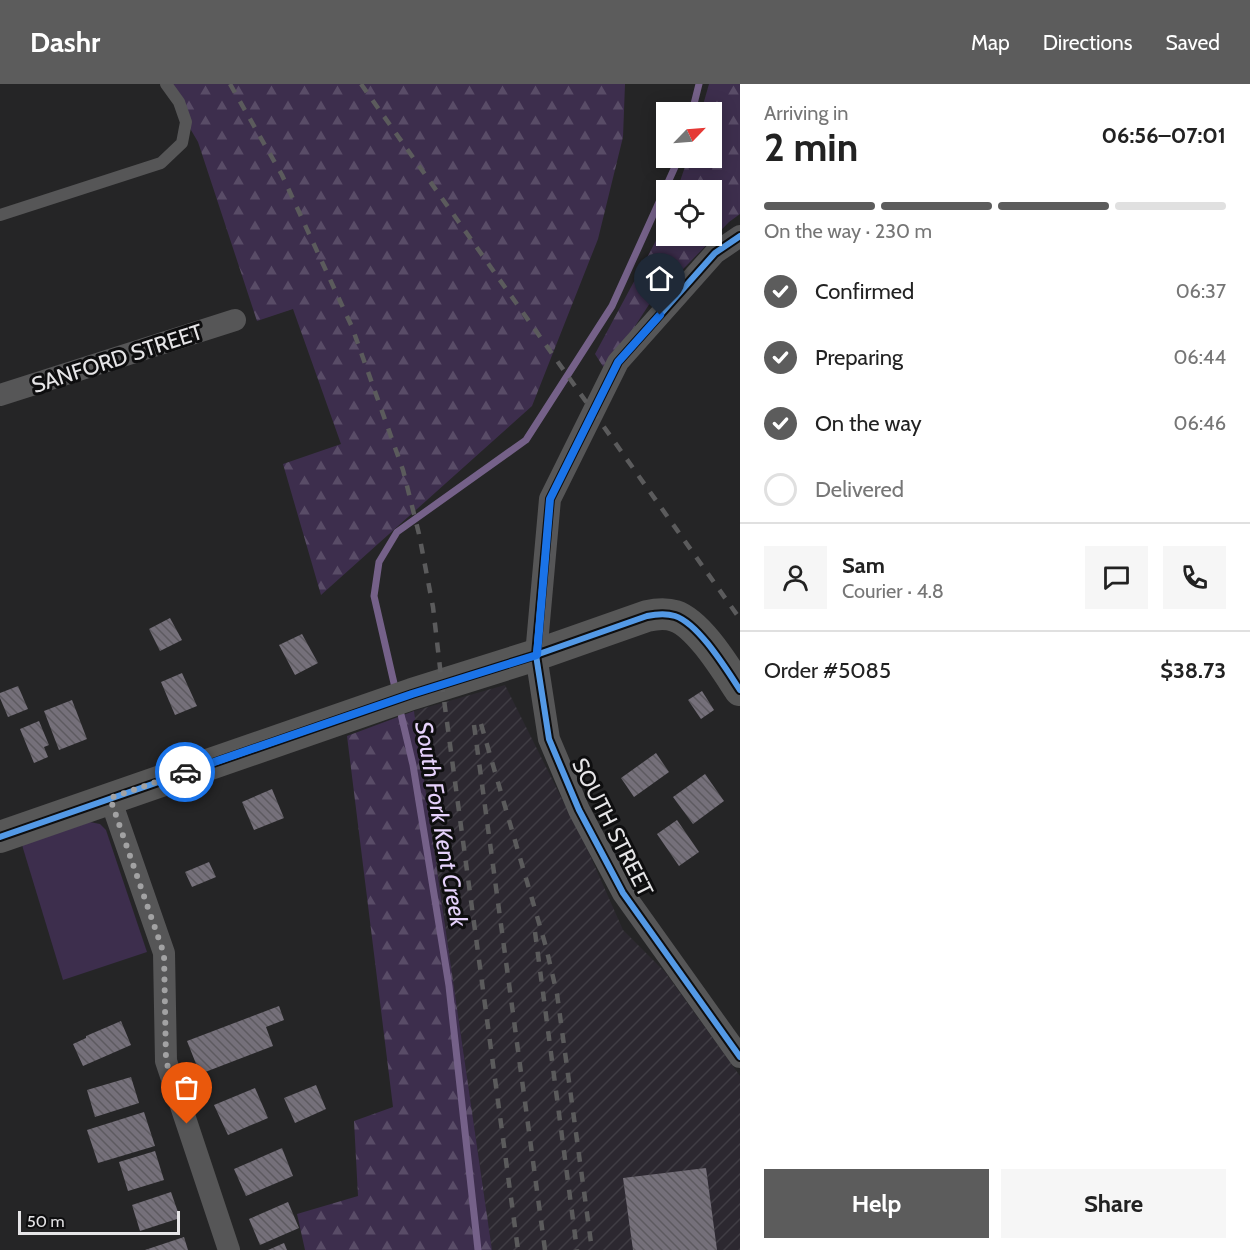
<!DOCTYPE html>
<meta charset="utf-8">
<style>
:root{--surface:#fff;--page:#f6f6f6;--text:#222;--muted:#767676;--line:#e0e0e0;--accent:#5c5c5c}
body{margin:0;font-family:Cabin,sans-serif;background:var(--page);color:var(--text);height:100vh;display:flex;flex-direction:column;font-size:22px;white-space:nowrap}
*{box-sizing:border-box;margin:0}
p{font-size:20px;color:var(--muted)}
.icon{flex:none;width:33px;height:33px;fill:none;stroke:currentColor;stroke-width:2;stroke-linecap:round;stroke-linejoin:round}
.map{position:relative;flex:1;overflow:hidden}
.side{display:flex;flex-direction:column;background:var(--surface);width:510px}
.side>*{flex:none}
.needle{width:39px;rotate:65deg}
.buttons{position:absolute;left:656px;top:18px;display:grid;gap:12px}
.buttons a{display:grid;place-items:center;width:66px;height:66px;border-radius:0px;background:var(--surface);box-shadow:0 3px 15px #0003;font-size:30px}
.scale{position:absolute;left:18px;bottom:15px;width:162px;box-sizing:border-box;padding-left:6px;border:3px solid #e6e5e7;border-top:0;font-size:16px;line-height:21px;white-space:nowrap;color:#e6e5e7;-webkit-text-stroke:4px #0e0e0f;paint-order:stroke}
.pin{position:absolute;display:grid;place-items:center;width:51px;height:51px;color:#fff;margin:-62px -26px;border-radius:50% 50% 50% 0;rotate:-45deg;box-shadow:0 0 6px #0007}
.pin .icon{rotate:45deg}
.courier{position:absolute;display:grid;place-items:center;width:60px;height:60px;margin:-30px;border:4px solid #1a73e8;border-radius:50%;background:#fff;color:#222;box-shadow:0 2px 8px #0007}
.summary em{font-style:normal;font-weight:700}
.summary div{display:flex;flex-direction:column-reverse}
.summary{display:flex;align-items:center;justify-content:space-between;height:102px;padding:0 24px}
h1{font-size:39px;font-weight:700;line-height:45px}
.bar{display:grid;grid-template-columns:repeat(4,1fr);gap:9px 6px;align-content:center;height:72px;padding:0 24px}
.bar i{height:8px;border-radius:4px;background:var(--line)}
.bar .on{background:var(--accent)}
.bar p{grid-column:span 4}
.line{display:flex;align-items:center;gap:15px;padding:0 24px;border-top:2px solid var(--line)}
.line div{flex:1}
.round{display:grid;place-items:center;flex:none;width:63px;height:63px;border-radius:0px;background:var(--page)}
ol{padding:0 24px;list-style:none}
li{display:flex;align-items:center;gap:18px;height:66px}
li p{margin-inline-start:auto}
li .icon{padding:6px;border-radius:50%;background:var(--accent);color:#fff;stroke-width:4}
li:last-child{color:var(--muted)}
li i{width:33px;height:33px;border:3px solid var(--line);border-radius:50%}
.action{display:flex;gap:12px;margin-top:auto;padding:12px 24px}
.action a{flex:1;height:69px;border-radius:0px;background:var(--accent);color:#fff;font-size:24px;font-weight:700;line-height:69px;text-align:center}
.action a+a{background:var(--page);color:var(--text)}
header{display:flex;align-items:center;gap:36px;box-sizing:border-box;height:84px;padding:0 30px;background:var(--accent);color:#fff}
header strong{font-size:28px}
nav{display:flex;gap:33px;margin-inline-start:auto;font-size:21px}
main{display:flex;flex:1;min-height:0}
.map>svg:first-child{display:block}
</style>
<header>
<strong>Dashr</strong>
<nav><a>Map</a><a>Directions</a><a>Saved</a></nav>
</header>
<main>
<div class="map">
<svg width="740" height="1166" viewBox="0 0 740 1166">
<defs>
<pattern id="industrial-furrows" width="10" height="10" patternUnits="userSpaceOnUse" patternTransform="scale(1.5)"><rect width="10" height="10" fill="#2c2830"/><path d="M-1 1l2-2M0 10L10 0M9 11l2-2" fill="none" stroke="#403d44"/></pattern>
<pattern id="forest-firs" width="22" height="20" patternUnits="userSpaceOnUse" patternTransform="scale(1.5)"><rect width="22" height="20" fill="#3d2e4d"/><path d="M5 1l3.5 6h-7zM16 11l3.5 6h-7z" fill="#594c67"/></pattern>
<pattern id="building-back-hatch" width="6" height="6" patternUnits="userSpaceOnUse" patternTransform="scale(1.5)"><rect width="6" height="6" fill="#75707a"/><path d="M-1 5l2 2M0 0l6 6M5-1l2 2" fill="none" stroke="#5d5a60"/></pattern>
</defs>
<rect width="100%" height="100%" fill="#252526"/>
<!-- industrial -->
<polygon fill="url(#industrial-furrows)" points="505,601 589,769 623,846 665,888 740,992 740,1166 492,1166 414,627"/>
<!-- green -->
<polygon fill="#3d2e4d" points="90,738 100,740 106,746 147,868 63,896 22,761"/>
<!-- forest -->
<g fill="url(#forest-firs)">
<polygon points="164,0 625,0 623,53 598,155 532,322 321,511 283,380 341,360 293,225 257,237 198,58"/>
<polygon points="709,0 740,0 740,130 729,138 650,219 617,270 604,284 595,270 666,138 666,152 711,152 711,106 677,106 688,74 711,74 711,28 701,28"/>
<polygon points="414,627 492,1166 305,1166 297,1130 358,1112 354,1037 393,1023 347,652"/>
</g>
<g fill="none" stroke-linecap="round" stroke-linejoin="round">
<!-- stream -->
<g stroke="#756189" stroke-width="7">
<polyline points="692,28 699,0"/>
<polyline points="396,608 374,512 379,478 397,448 526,356 612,222 679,74"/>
<polyline points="399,622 413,681 449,902 478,1166"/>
</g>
</g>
<!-- building -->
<g fill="url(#building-back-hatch)">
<polygon points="170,534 182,556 160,567 149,545"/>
<polygon points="302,550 318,579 295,591 279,561"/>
<polygon points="182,589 197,622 175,631 161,598"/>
<polygon points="18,602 28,625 8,633 0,614 0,609"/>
<polygon points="702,607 714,626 701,635 688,616"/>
<polygon points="72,616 87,655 59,666 44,627"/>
<polygon points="39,637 49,661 44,663 48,673 34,679 20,645"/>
<polygon points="656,669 669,688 634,713 621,694"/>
<polygon points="705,690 724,717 693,740 673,713"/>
<polygon points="272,705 284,734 254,746 242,718"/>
<polygon points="677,736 699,768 679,782 657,750"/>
<polygon points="209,778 216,793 192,803 185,788"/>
<polygon points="279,922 284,936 266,943 273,962 200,990 187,957"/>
<polygon points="121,937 131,961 83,982 73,960 86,954 86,952"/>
<polygon points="131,993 139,1019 95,1033 87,1006"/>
<polygon points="316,1001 326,1025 295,1039 284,1014"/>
<polygon points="255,1004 268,1034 228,1051 214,1021"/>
<polygon points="144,1028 155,1062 98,1079 87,1046"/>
<polygon points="282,1064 293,1092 246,1112 234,1085"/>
<polygon points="155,1067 164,1096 128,1107 119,1078"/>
<polygon points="706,1084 717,1166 633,1166 623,1094"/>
<polygon points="171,1108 180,1134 140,1147 132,1121"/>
<polygon points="288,1118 299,1144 260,1161 249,1135"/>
<polygon points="184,1153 188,1166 145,1166"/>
<polygon points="284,1159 287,1166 268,1166"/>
</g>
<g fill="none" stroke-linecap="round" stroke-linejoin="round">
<!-- lane -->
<polyline stroke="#565657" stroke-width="12" points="0,131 161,79 182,59 186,38 179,18 166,0"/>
<!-- street -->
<g stroke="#565657" stroke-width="22">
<polyline points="740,152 715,169 618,278 550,415 536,571 549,655 579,726 623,809 740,973"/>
<polyline points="0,311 235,236"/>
<polyline points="110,714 164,869 166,977 229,1166"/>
</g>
<!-- secondary -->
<path stroke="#575757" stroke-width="32" d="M 0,753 L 412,610 L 536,571 L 647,532 C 656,530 666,529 675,532 C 699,540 726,585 740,606"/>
<!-- rail -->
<g stroke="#5b5b5c" stroke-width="4.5" stroke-dasharray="10 10" stroke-linecap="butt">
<polyline points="230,0 282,91 352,243 403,386 419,450 433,523 442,601 518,1166"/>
<polyline points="361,0 740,535"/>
<polyline points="481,640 546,863 557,910 592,1166"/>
<polyline points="474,641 545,1166"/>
<polyline points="535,848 577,1166"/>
</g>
<!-- cycleway casing -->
<g stroke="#0e0e0f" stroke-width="10">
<g id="cycleway">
<polyline points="740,152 715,169 618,278 550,415 536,571 549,655 579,726 623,809 740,973"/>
<path d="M 0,753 L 412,610 L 536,571 L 647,532 C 656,530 666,529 675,532 C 699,540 726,585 740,606"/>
</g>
</g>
<!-- cycleway -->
<use href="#cycleway" stroke="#5399e6" stroke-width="6"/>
</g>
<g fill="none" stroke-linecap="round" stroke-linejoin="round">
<!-- done -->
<polyline stroke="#a2a2a3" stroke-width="6" stroke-dasharray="0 10.8" points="185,688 110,714 164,870 166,977 187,1040"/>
<!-- route -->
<polyline stroke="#1a73e8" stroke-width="8" points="185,688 412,610 537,571 550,415 618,278 660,231"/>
</g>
<g text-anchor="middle" stroke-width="6" stroke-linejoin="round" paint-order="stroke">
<!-- street labels -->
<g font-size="22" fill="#e6e5e7" stroke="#0e0e0f">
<text transform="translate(117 274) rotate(-18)" y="8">SANFORD STREET</text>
<text transform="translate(613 743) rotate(63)" y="8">SOUTH STREET</text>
</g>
<!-- water labels -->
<g font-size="24" font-style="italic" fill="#e6d2fc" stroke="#0e0e0f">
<text transform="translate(441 740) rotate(80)" y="8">South Fork Kent Creek</text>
</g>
</g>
</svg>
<div class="buttons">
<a><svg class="needle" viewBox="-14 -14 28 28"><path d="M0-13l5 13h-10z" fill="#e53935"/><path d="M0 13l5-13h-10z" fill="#767676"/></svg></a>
<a><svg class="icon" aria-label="locate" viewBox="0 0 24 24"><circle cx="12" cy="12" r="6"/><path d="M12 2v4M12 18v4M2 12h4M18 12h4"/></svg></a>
</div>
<div class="scale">50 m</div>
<div class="pin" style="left:187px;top:1040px;background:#ea580c"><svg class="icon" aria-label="bag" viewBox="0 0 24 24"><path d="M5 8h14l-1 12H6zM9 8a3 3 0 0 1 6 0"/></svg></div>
<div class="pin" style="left:660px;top:231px;background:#1f2937"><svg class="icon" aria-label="home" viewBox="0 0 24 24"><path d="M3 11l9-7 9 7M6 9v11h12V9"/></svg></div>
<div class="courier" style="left:185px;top:688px"><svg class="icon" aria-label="car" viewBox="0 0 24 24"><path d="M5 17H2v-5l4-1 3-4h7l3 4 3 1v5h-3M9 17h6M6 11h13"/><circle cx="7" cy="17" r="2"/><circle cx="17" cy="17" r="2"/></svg></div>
</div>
<section class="side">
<div class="summary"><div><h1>2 min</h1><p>Arriving in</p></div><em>06:56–07:01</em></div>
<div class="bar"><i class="on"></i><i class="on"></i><i class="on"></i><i></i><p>On the way · 230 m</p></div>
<ol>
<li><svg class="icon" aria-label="check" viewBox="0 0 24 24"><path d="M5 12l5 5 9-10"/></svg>Confirmed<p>06:37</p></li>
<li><svg class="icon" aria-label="check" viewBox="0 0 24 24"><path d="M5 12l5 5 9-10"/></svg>Preparing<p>06:44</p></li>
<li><svg class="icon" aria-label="check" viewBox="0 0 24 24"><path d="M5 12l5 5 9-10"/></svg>On the way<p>06:46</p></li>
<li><i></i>Delivered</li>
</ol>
<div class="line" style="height:108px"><a class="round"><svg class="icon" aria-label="person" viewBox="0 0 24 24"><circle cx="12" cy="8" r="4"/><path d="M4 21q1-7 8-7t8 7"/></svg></a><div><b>Sam</b><p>Courier · 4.8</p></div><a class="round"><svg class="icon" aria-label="chat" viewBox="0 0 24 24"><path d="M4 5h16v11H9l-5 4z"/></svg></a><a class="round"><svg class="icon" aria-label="phone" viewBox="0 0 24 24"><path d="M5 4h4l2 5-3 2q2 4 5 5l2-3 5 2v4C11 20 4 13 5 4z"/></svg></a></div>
<div class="line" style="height:78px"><div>Order #5085</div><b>$38.73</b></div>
<div class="action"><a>Help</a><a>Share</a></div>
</section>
</main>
